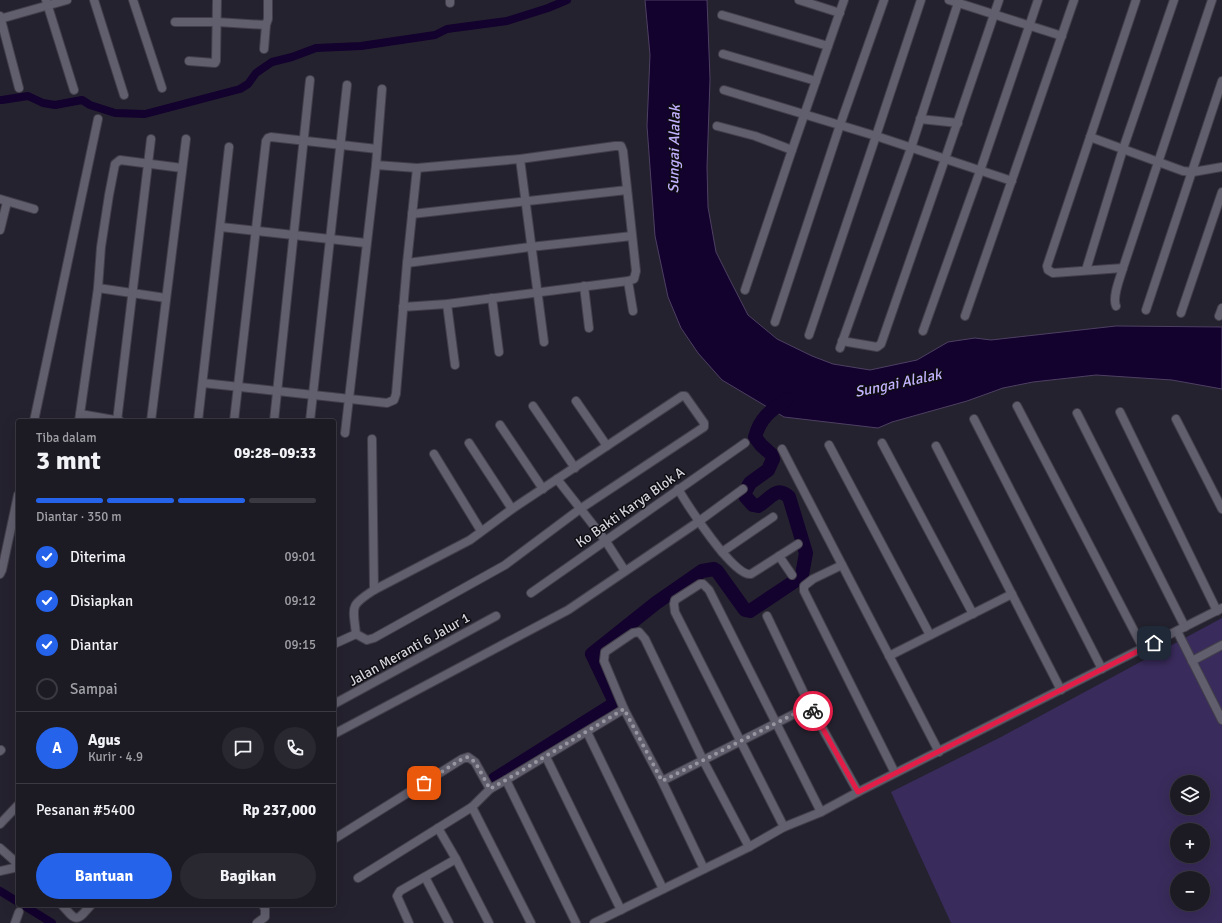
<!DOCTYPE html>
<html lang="id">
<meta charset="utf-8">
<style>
:root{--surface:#1c1a23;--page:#292730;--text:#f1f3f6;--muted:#a0a1a6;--line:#3a3841;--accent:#2563eb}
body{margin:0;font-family:Signika,sans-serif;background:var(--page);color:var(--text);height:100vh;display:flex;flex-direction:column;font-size:15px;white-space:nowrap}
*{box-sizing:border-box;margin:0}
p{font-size:13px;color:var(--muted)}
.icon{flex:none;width:22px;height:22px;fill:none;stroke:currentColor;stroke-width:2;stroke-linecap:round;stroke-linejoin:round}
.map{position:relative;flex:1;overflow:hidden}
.details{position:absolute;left:16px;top:419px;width:320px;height:488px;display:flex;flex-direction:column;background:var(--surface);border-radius:4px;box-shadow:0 4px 16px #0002,0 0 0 1px var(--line)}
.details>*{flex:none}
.buttons{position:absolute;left:1170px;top:775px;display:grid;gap:8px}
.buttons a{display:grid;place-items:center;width:40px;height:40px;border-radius:50%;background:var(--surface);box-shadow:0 4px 16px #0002,0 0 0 1px var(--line);font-size:20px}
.pin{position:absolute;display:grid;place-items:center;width:34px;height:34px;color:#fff;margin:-17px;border-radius:8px;box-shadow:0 2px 6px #0006}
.courier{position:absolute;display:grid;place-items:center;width:40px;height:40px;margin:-20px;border:3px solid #e11d48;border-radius:50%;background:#fff;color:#222;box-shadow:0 1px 5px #0007}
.head em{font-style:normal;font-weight:700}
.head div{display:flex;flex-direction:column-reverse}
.head{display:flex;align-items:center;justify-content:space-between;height:68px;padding:0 20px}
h1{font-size:26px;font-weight:700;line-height:30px}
.bar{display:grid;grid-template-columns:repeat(4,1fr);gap:6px 4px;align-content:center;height:48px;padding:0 20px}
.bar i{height:5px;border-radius:3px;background:var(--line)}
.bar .active{background:var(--accent)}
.bar p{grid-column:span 4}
.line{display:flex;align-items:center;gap:10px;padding:0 20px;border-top:1px solid var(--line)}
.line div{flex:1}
.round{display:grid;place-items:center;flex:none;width:42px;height:42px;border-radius:21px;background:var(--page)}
ol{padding:0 20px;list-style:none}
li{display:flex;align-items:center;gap:12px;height:44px}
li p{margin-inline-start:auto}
li .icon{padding:4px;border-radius:50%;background:var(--accent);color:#fff;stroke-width:4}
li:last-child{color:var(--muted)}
li i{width:22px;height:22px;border:2px solid var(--line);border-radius:50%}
.action{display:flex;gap:8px;margin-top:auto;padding:8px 20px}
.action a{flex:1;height:46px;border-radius:24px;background:var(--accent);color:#fff;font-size:16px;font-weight:700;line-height:46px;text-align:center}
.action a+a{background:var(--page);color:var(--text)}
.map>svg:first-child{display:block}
</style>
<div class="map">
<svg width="1222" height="923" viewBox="0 0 1222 923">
<rect width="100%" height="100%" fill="#25222f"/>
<!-- green -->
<path fill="#392b5b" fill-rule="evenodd" d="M 1222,618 L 1222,923 L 951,923 L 891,792 L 1001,737 ZM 1177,782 L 1203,782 L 1203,808 L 1177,808 ZM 1177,830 L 1203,830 L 1203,856 L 1177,856 ZM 1177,878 L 1203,878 L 1203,904 L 1177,904 Z"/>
<!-- water -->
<polygon fill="#13012e" stroke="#4d4062" points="645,0 707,0 710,79 707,167 708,207 716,252 729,278 748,315 777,339 812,356 833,364 870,370 917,360 948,342 975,338 991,340 1116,326 1222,327 1222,389 1172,380 1096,375 1033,382 1003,388 967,401 892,422 878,428 784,417 722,380 698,353 681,328 668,297 655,236 647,126 650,55"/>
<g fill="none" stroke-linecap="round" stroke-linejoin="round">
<!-- canal -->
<g stroke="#13012e" stroke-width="8">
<polyline points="0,100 2,100 28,96 43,103 55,105 82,100 90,105 115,113 145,114 240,89 248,84 256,73 272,62 292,57 316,48 361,46 435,35 447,29 507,21 548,8 567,0"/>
<polyline points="0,891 18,902"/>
<polyline points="23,905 52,923"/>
</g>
<!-- river -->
<path stroke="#13012e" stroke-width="14" d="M 495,779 L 611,706 L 614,701 L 613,698 L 592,654 L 656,603 L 702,571 L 714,569 L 717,571 L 745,610 L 750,611 L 795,581 L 802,575 L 806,553 L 789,497 C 776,485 771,499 758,506 L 753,505 L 745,496 L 745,492 L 750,483 L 768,470 L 773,459 L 772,455 L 761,445 L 755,437 C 760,418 771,410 787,399"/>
<!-- street casing -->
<g stroke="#423f4a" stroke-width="10">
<g id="street">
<polyline points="46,0 74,90"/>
<polyline points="94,0 124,95"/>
<polyline points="133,0 162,88"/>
<polyline points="799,0 840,13"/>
<polyline points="949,0 1062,36"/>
<polyline points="450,3 450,0"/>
<polyline points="722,15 828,46"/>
<polyline points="0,16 19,88"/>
<polyline points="0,19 67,0"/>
<polyline points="175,22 217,22 266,25 268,19 268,0"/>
<polyline points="264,49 266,25"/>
<polyline points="723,54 816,81"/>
<polyline points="189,61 215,63 216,61 217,0"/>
<polyline points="724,90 876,136 1012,181"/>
<polyline points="920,119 958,123"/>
<polyline points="717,126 755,136 792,150"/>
<polyline points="1090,137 1183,171 1193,172 1222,167"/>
<polyline points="520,159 544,342"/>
<polyline points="376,165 417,168 520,159 615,146 621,146 623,151 636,271 634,279 628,281 447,304 403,307"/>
<polyline points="0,199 34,209"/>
<polyline points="412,214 627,190"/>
<polyline points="221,227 366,243"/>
<polyline points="0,230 7,202"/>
<polyline points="407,263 530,247 632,236"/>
<polyline points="1123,268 1053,273 1048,270 1047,266 1136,0"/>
<polyline points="1086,270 1123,149 1174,0"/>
<polyline points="628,281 633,311"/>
<polyline points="584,286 589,328"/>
<polyline points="98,288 166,298"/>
<polyline points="745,290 792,150 844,0"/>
<polyline points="492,298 499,352"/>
<polyline points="447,304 455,365"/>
<path d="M 1116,306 C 1112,297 1120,278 1123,268 L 1212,0"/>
<polyline points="1146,310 1222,81"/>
<polyline points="1181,313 1222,192"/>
<polyline points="965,316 1074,0"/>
<polyline points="1219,316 1222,308"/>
<polyline points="775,322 840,125 884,0"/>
<polyline points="923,331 980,171 1038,0"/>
<polyline points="809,335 876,136 921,0"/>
<polyline points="842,341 877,347 881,344 945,159 999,0"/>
<polyline points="840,348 911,148 959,0"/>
<polyline points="203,383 387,403 394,400 396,394 407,263 417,168"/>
<polyline points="576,401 607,446"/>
<polyline points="533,406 575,468"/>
<polyline points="1017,406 1143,648"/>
<polyline points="1120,412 1217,611"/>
<polyline points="1077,413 1185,627"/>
<polyline points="80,414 120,421"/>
<polyline points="974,419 1102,669"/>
<polyline points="1176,419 1222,509"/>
<polyline points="34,421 98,119"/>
<polyline points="79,421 98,288 101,247 109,195 115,164 120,160 182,168"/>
<polyline points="117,421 151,139"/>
<polyline points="151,421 186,139"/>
<polyline points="198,421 229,147"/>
<polyline points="234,421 266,141 268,138 271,137 377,149"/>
<polyline points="274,421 310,80"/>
<polyline points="310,421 347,85"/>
<polyline points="500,425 543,489"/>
<polyline points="345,433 376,165 382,89"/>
<polyline points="372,439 374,590"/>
<polyline points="469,443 512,509"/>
<polyline points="882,443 973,614"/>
<polyline points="829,445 930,635"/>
<polyline points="936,446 1061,690"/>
<polyline points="782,449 939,752"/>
<polyline points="434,454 481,531"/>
<polyline points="557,479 605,540 625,571"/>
<path d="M 678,489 C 687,504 734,578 751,574 L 798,544"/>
<polyline points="722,552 773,517"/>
<polyline points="779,556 792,575"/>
<polyline points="842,565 813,579 804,586 804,591 895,773"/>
<polyline points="0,574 2,570 18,495"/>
<polyline points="531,593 745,443"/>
<polyline points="767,616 810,706 858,792"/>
<polyline points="1177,631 1222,720"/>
<path d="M 334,644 L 356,634 L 367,640 L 374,638 L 505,565 L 580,509 L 704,427 L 704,423 L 685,396 L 682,396 L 512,509 L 470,540 L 374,590 C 349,606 353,606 356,634"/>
<polyline points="889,656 1012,594"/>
<polyline points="1192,661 1222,645"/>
<polyline points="334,704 496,616"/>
<polyline points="587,732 663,889"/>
<polyline points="334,734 568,610 698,522 743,489"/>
<polyline points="0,751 1,750"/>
<polyline points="546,757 621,910"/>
<polyline points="506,780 576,923"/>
<polyline points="662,781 810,706"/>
<polyline points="490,789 506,780 624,709"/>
<polyline points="0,824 18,805"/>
<polyline points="784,827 675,612 674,604 675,600 700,584 703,584 709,590 821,812"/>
<polyline points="438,828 456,859 489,923"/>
<polyline points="334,839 462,759 468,757 475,762 490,789 472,807"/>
<polyline points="0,848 18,864"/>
<polyline points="704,869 662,781 624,709 604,661 605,652 633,633 639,632 645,639 703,760 749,847"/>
<polyline points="0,871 18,867"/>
<polyline points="425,877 449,923"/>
<polyline points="358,878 472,807 531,923"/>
<path d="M 62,905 C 77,922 76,922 91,905"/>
<polyline points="15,923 19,912"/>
<polyline points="257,923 265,917 265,909 263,905"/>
<polyline points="409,923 397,896 400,891 456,859"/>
<polyline points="594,923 749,847 784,827 821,812 858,792 1222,608"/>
</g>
</g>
<!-- street -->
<use href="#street" stroke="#615e6d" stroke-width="8"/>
</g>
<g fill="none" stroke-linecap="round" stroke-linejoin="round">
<!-- done -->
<polyline stroke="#97959f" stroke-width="4" stroke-dasharray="0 7.2" points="424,783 462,759 468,757 475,762 490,789 506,780 624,709 662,781 810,706 813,711"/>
<!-- route -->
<polyline stroke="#e11d48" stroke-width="5" points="813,711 858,792 1154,643"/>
</g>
<g text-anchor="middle" stroke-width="3" stroke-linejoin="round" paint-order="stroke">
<!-- street labels -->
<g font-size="14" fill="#d5d3dc" stroke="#0e0d12">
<text transform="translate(630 507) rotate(-35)" y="5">Ko Bakti Karya Blok A</text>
<text transform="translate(409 649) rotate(-29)" y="5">Jalan Meranti 6 Jalur 1</text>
</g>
<!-- water labels -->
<g font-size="15" font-style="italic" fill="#c3b1ff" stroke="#0e0d12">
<text transform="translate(674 149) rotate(-89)" y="5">Sungai Alalak</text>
<text transform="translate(898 383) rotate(-12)" y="5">Sungai Alalak</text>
</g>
</g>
</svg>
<div class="buttons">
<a><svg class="icon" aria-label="layers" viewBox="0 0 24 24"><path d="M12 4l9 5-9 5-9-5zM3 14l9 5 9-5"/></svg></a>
<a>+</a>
<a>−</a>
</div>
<div class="pin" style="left:424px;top:783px;background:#ea580c"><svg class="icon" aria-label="bag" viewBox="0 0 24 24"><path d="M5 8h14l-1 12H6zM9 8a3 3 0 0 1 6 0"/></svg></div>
<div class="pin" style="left:1154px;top:643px;background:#1f2937"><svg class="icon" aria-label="home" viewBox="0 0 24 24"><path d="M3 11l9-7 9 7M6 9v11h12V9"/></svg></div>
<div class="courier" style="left:813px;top:711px"><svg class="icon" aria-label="bike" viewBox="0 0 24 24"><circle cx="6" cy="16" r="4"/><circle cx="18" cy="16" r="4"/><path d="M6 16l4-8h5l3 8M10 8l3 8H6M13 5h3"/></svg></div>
<section class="details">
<div class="head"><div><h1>3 mnt</h1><p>Tiba dalam</p></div><em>09:28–09:33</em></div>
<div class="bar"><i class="active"></i><i class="active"></i><i class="active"></i><i></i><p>Diantar · 350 m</p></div>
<ol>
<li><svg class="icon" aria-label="check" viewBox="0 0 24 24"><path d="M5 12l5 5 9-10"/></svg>Diterima<p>09:01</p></li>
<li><svg class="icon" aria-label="check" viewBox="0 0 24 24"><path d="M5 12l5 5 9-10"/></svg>Disiapkan<p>09:12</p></li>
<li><svg class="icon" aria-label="check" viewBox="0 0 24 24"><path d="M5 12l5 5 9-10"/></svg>Diantar<p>09:15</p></li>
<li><i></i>Sampai</li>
</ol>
<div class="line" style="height:72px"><b class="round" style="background:var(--accent);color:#fff">A</b><div><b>Agus</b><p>Kurir · 4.9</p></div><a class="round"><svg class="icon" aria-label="chat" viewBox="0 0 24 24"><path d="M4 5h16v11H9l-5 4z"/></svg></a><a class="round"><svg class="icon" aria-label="phone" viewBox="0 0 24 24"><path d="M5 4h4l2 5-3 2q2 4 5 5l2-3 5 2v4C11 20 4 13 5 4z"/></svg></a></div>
<div class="line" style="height:52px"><div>Pesanan #5400</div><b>Rp 237,000</b></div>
<div class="action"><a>Bantuan</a><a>Bagikan</a></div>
</section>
</div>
